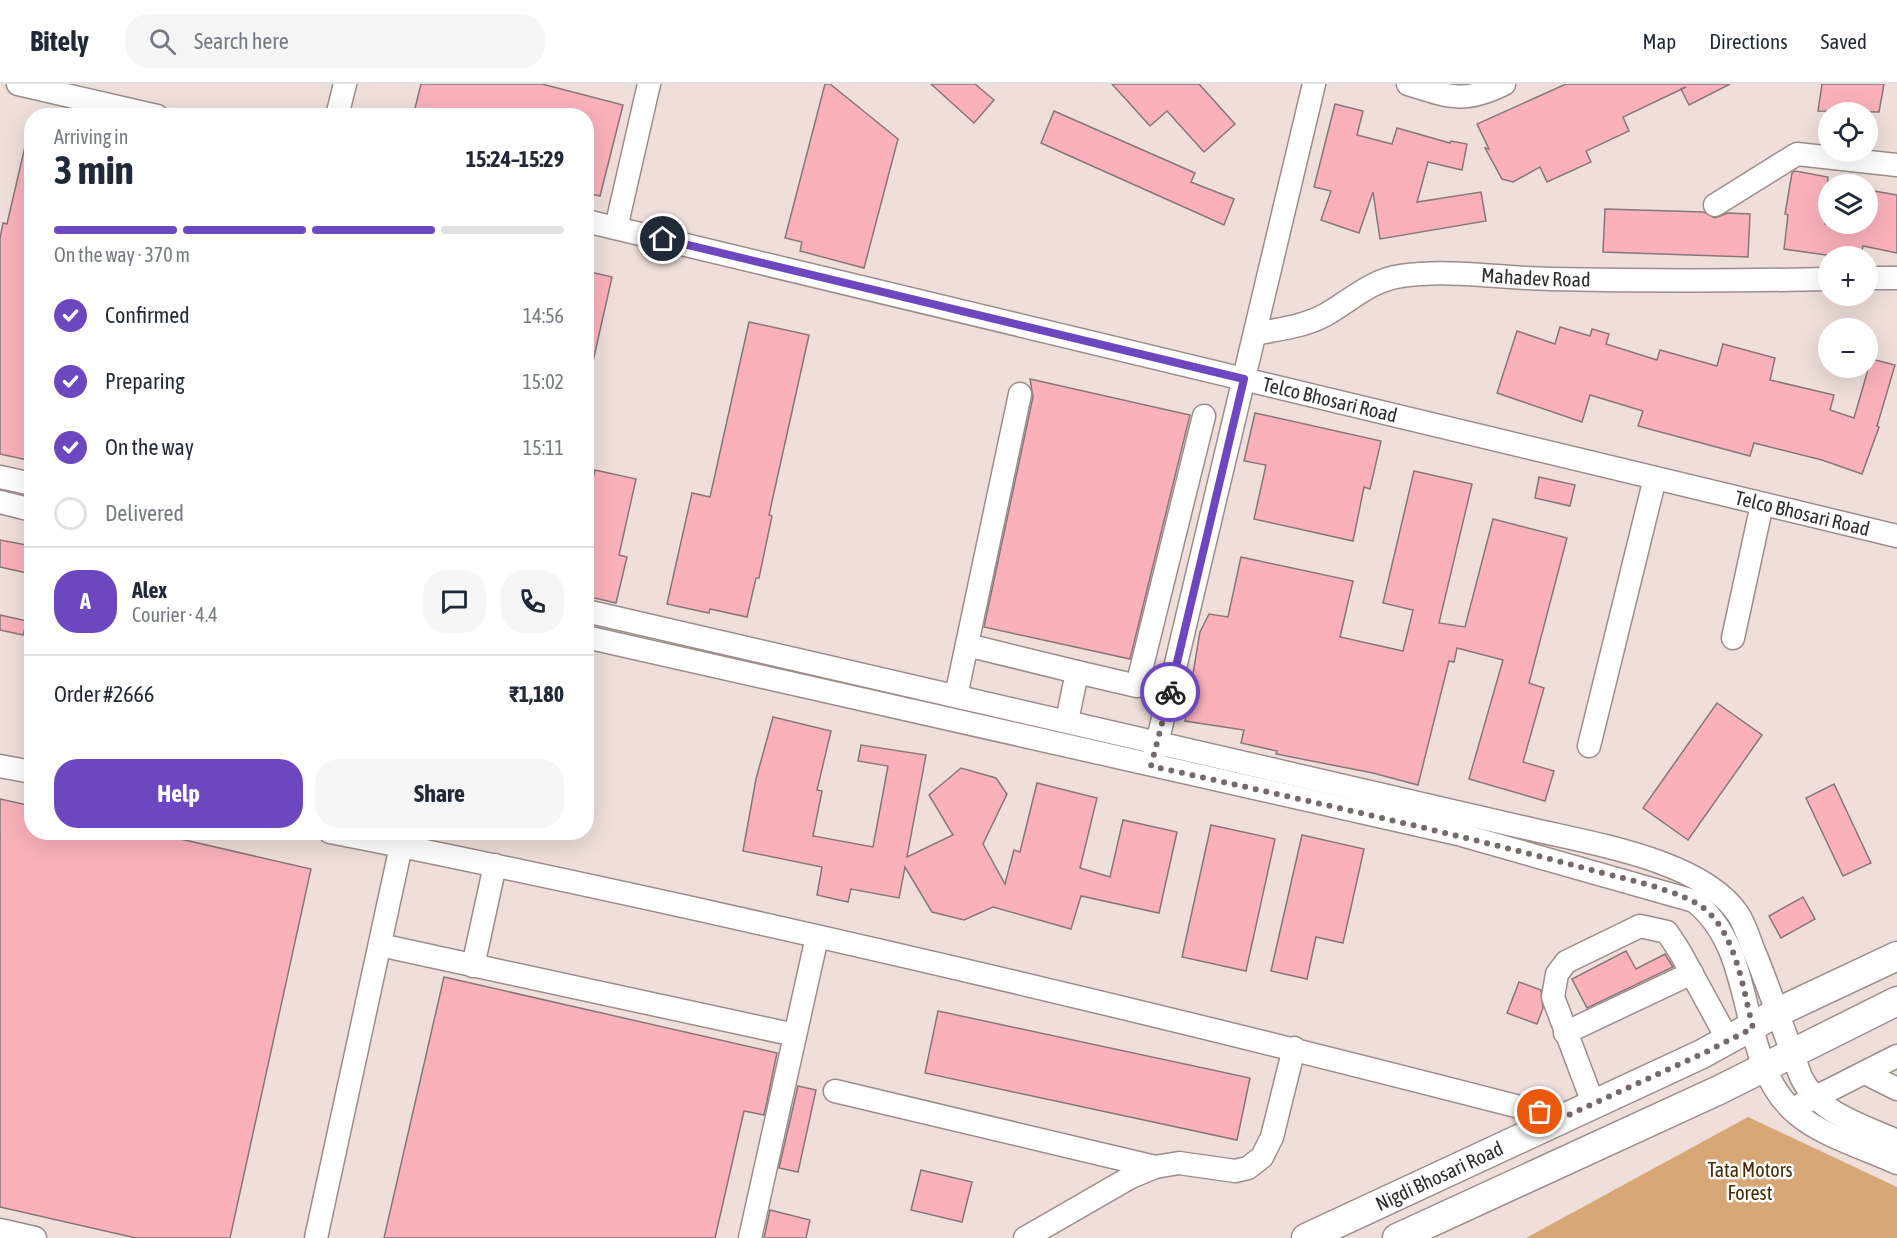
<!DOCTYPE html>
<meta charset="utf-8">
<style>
:root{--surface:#fff;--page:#f6f6f7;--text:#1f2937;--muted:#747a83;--line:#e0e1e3;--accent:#6d47c0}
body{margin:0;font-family:"Asap Condensed",sans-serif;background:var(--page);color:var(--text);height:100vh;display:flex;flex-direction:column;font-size:22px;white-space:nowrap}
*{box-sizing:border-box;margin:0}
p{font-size:20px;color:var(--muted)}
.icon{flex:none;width:33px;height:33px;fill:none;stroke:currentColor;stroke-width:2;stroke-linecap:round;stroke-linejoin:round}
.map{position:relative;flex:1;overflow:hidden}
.side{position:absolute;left:24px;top:24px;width:570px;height:732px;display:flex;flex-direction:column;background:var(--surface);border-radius:24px;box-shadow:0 6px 24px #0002}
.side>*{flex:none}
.controls{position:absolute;left:1818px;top:18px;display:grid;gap:12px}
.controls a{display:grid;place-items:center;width:60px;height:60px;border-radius:50%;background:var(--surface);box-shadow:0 6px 24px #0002;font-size:30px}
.pin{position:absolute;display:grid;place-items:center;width:51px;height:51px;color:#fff;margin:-26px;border:3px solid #fff;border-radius:50%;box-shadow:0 2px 6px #0007}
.courier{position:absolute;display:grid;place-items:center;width:60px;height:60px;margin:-30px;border:4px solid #6d47c0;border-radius:50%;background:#fff;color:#222;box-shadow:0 2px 8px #0007}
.summary em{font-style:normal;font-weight:700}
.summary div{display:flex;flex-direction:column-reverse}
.summary{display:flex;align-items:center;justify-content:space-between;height:102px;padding:0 30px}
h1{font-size:39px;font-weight:700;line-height:45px}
.bar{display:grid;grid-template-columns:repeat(4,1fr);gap:9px 6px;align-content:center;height:72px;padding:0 30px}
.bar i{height:8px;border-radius:4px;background:var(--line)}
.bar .active{background:var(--accent)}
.bar p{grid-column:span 4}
.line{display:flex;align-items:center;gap:15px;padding:0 30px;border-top:2px solid var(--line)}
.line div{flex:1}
.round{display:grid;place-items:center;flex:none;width:63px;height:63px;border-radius:24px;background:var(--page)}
ol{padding:0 30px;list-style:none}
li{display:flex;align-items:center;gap:18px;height:66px}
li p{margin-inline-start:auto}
li .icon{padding:6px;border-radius:50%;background:var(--accent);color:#fff;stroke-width:4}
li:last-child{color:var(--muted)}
li i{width:33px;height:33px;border:3px solid var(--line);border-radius:50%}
.button{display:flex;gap:12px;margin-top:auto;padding:12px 30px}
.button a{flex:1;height:69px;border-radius:24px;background:var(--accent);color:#fff;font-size:24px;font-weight:700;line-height:69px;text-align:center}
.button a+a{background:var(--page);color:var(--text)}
header{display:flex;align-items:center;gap:36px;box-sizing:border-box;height:84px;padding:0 30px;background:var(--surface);border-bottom:2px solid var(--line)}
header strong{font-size:28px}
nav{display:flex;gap:33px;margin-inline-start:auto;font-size:21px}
.search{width:420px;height:54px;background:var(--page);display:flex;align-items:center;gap:15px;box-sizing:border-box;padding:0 21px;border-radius:24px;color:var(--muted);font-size:22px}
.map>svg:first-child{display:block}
</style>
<header>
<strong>Bitely</strong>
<div class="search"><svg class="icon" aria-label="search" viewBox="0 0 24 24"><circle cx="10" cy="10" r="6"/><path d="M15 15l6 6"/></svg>Search here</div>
<nav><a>Map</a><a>Directions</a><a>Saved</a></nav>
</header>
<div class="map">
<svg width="1897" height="1154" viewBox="0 0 1897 1154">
<rect width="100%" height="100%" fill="#efdeda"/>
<!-- forest -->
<polygon fill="#d7a876" points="1748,1033 1897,1103 1897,1154 1526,1154"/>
<!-- building -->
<g fill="#fab1ba" stroke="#877779" stroke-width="1.5">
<polygon points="421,0 542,0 623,21 600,112 586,109 586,32 413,32"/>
<polygon points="825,0 830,0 898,55 864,184 800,167 802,158 785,154"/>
<polygon points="931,0 975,0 994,16 974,39"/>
<polygon points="1112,0 1199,0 1235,40 1204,68 1167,27 1150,42"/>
<polygon points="1566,0 1730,0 1689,21 1681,5 1686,3 1623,33 1629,47 1586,67 1591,78 1547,98 1540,83 1513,98 1502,95 1485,64 1489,65 1477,40"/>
<polygon points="1822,0 1884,0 1879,28 1818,27"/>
<polygon points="1335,20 1363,27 1357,51 1392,60 1397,44 1450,59 1451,57 1467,60 1462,86 1428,78 1417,118 1481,108 1486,137 1380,155 1373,108 1359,149 1321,136 1331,107 1314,103"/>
<polygon points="1054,27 1195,89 1191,98 1234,115 1224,141 1041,59"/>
<polygon points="26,58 32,59 32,377 0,370 0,154 3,139 7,140"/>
<polygon points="1795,87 1828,93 1825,140 1868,140 1868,106 1897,111 1897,169 1863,162 1861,172 1833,172 1784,165 1788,131 1785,130 1792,89"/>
<polygon points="1605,125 1704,128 1715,134 1728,129 1750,130 1748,173 1603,168"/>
<polygon points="586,187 612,193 592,282 586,281"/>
<polygon points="749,238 809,251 769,431 772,432 759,494 756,494 747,533 710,525 709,529 667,520 692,409 710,413"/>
<polygon points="1560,243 1590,252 1592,245 1609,250 1606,260 1657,276 1660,266 1717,282 1723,260 1775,274 1770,296 1834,311 1830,326 1854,334 1871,275 1895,281 1877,342 1879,343 1862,390 1822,376 1754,359 1750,372 1638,342 1643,327 1590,311 1582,338 1497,309 1517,247 1555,260"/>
<polygon points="1030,295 1190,331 1130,575 984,543 1033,313"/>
<polygon points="1255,329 1381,357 1370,405 1364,403 1353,457 1254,435 1266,381 1244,377"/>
<polygon points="595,386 636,395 619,471 627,473 616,519 586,512 586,424"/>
<polygon points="1414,387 1472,400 1439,539 1465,543 1493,435 1567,454 1529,599 1544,604 1523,678 1554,687 1545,717 1469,695 1503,576 1457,564 1454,578 1449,577 1418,701 1373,689 1276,670 1277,667 1241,659 1244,646 1185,637 1200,548 1209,530 1228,533 1241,473 1353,497 1340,553 1403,567 1413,526 1383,519"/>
<polygon points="1539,393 1575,401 1570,422 1535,414"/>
<polygon points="0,456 32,462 27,489 0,483"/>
<polygon points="0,531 27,537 23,551 0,546"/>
<polygon points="1717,619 1762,651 1688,756 1643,724"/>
<polygon points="773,633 831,647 817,706 822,707 813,752 873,763 888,682 858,677 861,661 926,671 907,773 953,751 929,711 961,684 996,694 1007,710 983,760 1005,800 1014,766 1020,768 1037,699 1097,714 1080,784 1110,793 1123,736 1177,748 1159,829 1081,812 1071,845 993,823 964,836 932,828 905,783 899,814 851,805 848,818 817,811 822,783 743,767 756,695"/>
<polygon points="1834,700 1871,779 1843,792 1806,714"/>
<polygon points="0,715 32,722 32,748 150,748 311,785 230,1154 136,1154 0,1123"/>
<polygon points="1211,741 1275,755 1246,887 1182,873"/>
<polygon points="1302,751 1364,765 1343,859 1316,853 1307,895 1271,887"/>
<polygon points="1803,813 1815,835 1781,854 1769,832"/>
<polygon points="1626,867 1636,885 1665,870 1673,883 1587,924 1572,895"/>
<polygon points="444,893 777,969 764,1031 744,1027 715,1154 384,1154"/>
<polygon points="1519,898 1541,906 1543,924 1537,940 1507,929"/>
<polygon points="938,927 1250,994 1237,1056 925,989"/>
<polygon points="798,1002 816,1006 798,1088 779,1084"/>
<polygon points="921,1086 972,1098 962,1138 911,1126"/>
<polygon points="770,1126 810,1136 806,1154 764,1154"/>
</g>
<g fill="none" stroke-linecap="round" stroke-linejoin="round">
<!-- minor casing -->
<g stroke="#9d8d8a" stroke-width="25">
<g id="minor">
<polyline points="18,0 157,32"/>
<path d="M 1408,0 C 1449,13 1464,20 1504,0"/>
<polyline points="337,32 345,0"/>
<polyline points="1715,121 1797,70 1897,81"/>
<path id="s1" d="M 586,137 L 1897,452"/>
<polyline points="616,144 649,0"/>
<polyline points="1868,194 1897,194"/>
<path id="s2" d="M 1255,250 C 1278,245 1303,243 1325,231 C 1350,217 1371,196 1401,192 C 1450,185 1501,194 1551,195 C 1644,197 1736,197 1828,195"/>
<polyline points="0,393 32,400"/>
<polyline points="0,418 32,426"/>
<path d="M 586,527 L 1526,744 C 1588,759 1701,775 1738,830 C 1746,842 1750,859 1756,872 C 1772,912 1786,953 1801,993 C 1819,1030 1862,1041 1897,1057"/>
<path d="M 586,553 L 1458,750 L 1694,817 C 1761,869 1734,979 1798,1031 C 1823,1052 1867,1065 1897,1079"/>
<polyline points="1733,554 1762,420"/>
<polyline points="967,561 1077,588"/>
<polyline points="956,612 1020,310"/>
<polyline points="1067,637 1077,588 1137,602 1204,332"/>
<polyline points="1589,662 1655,394"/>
<polyline points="1154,672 1314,0"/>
<polyline points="0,682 32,688"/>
<path d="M 401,762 C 790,842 1177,934 1562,1034"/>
<polyline points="380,861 795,951"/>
<polyline points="473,882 495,781"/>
<polyline points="1565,949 1692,889"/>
<polyline points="1865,989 1897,1005"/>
<polyline points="835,1007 1155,1083"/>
<polyline points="1593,1019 1553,913 1557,890 1566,878 1640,842 1667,848 1680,868 1728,956"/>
<polyline points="1802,1020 1897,972"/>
<polyline points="0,1146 35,1154"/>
<polyline points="316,1154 401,762 330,748"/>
<polyline points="750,1154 817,853"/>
<polyline points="1025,1154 1131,1093 1155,1083 1179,1079 1235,1087 1248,1084 1262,1073 1272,1053 1294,964"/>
</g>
</g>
<!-- major casing -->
<g stroke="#9d8d8a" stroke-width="31">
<g id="major">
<path id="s3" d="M 1306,1154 L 1702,970 L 1778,928 L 1897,872"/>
<polyline points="1397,1154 1719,1006 1897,917"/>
</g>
</g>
<!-- minor -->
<use href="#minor" stroke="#fff" stroke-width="22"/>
<!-- major -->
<use href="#major" stroke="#fff" stroke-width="28"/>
</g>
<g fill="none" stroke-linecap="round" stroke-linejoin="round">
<!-- done -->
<path stroke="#756a68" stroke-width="6" stroke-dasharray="0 10.8" d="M 1170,608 L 1151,682 C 1296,714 1441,746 1584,784 C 1615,793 1685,806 1707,827 C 1737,854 1743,906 1753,944 L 1702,970 L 1562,1034 L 1540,1028"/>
<!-- route -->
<polyline stroke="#6d47c0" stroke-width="8" points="663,155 1244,295 1170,608"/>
</g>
<g text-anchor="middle" stroke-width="5" stroke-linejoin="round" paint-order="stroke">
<!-- street labels -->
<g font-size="20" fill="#332c2b" stroke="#fff">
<text dy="7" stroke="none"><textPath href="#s2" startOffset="294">Mahadev Road</textPath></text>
<text dy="7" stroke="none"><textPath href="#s1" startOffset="765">Telco Bhosari Road</textPath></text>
<text dy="7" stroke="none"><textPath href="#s1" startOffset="1251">Telco Bhosari Road</textPath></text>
<text dy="7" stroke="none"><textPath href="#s3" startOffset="147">Nigdi Bhosari Road</textPath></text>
</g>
<!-- park labels -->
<g font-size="20" fill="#482900" stroke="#fff">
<text x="1750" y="1093">Tata Motors<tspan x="1750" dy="23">Forest</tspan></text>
</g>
</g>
</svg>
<div class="controls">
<a><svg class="icon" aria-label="locate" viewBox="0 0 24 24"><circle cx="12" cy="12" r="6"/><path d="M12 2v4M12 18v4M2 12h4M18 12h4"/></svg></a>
<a><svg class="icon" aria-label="layers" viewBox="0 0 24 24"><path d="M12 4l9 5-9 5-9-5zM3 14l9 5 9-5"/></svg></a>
<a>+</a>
<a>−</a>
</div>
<div class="pin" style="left:1540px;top:1028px;background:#ea580c"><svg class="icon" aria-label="bag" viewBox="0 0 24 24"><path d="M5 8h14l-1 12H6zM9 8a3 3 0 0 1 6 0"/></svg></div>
<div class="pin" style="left:663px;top:155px;background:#1f2937"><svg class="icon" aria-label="home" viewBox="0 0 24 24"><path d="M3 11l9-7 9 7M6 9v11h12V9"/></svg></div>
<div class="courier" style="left:1170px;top:608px"><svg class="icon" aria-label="bike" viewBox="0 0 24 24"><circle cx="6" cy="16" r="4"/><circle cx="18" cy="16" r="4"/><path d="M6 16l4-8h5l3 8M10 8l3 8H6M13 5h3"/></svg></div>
<section class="side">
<div class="summary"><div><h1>3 min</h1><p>Arriving in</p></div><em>15:24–15:29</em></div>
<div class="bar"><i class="active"></i><i class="active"></i><i class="active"></i><i></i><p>On the way · 370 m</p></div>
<ol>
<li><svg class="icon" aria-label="check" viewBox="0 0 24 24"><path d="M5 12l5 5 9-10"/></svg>Confirmed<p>14:56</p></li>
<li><svg class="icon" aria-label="check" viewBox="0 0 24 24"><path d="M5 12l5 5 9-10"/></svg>Preparing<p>15:02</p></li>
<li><svg class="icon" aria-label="check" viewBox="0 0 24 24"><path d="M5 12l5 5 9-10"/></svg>On the way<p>15:11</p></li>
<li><i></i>Delivered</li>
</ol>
<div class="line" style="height:108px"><b class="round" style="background:var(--accent);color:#fff">A</b><div><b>Alex</b><p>Courier · 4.4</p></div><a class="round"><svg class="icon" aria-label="chat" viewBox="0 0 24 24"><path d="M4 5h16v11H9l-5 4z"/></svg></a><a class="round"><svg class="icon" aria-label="phone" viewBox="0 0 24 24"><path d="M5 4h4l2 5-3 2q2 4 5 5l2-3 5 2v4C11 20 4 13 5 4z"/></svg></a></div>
<div class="line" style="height:78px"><div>Order #2666</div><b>₹1,180</b></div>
<div class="button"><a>Help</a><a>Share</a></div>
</section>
</div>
